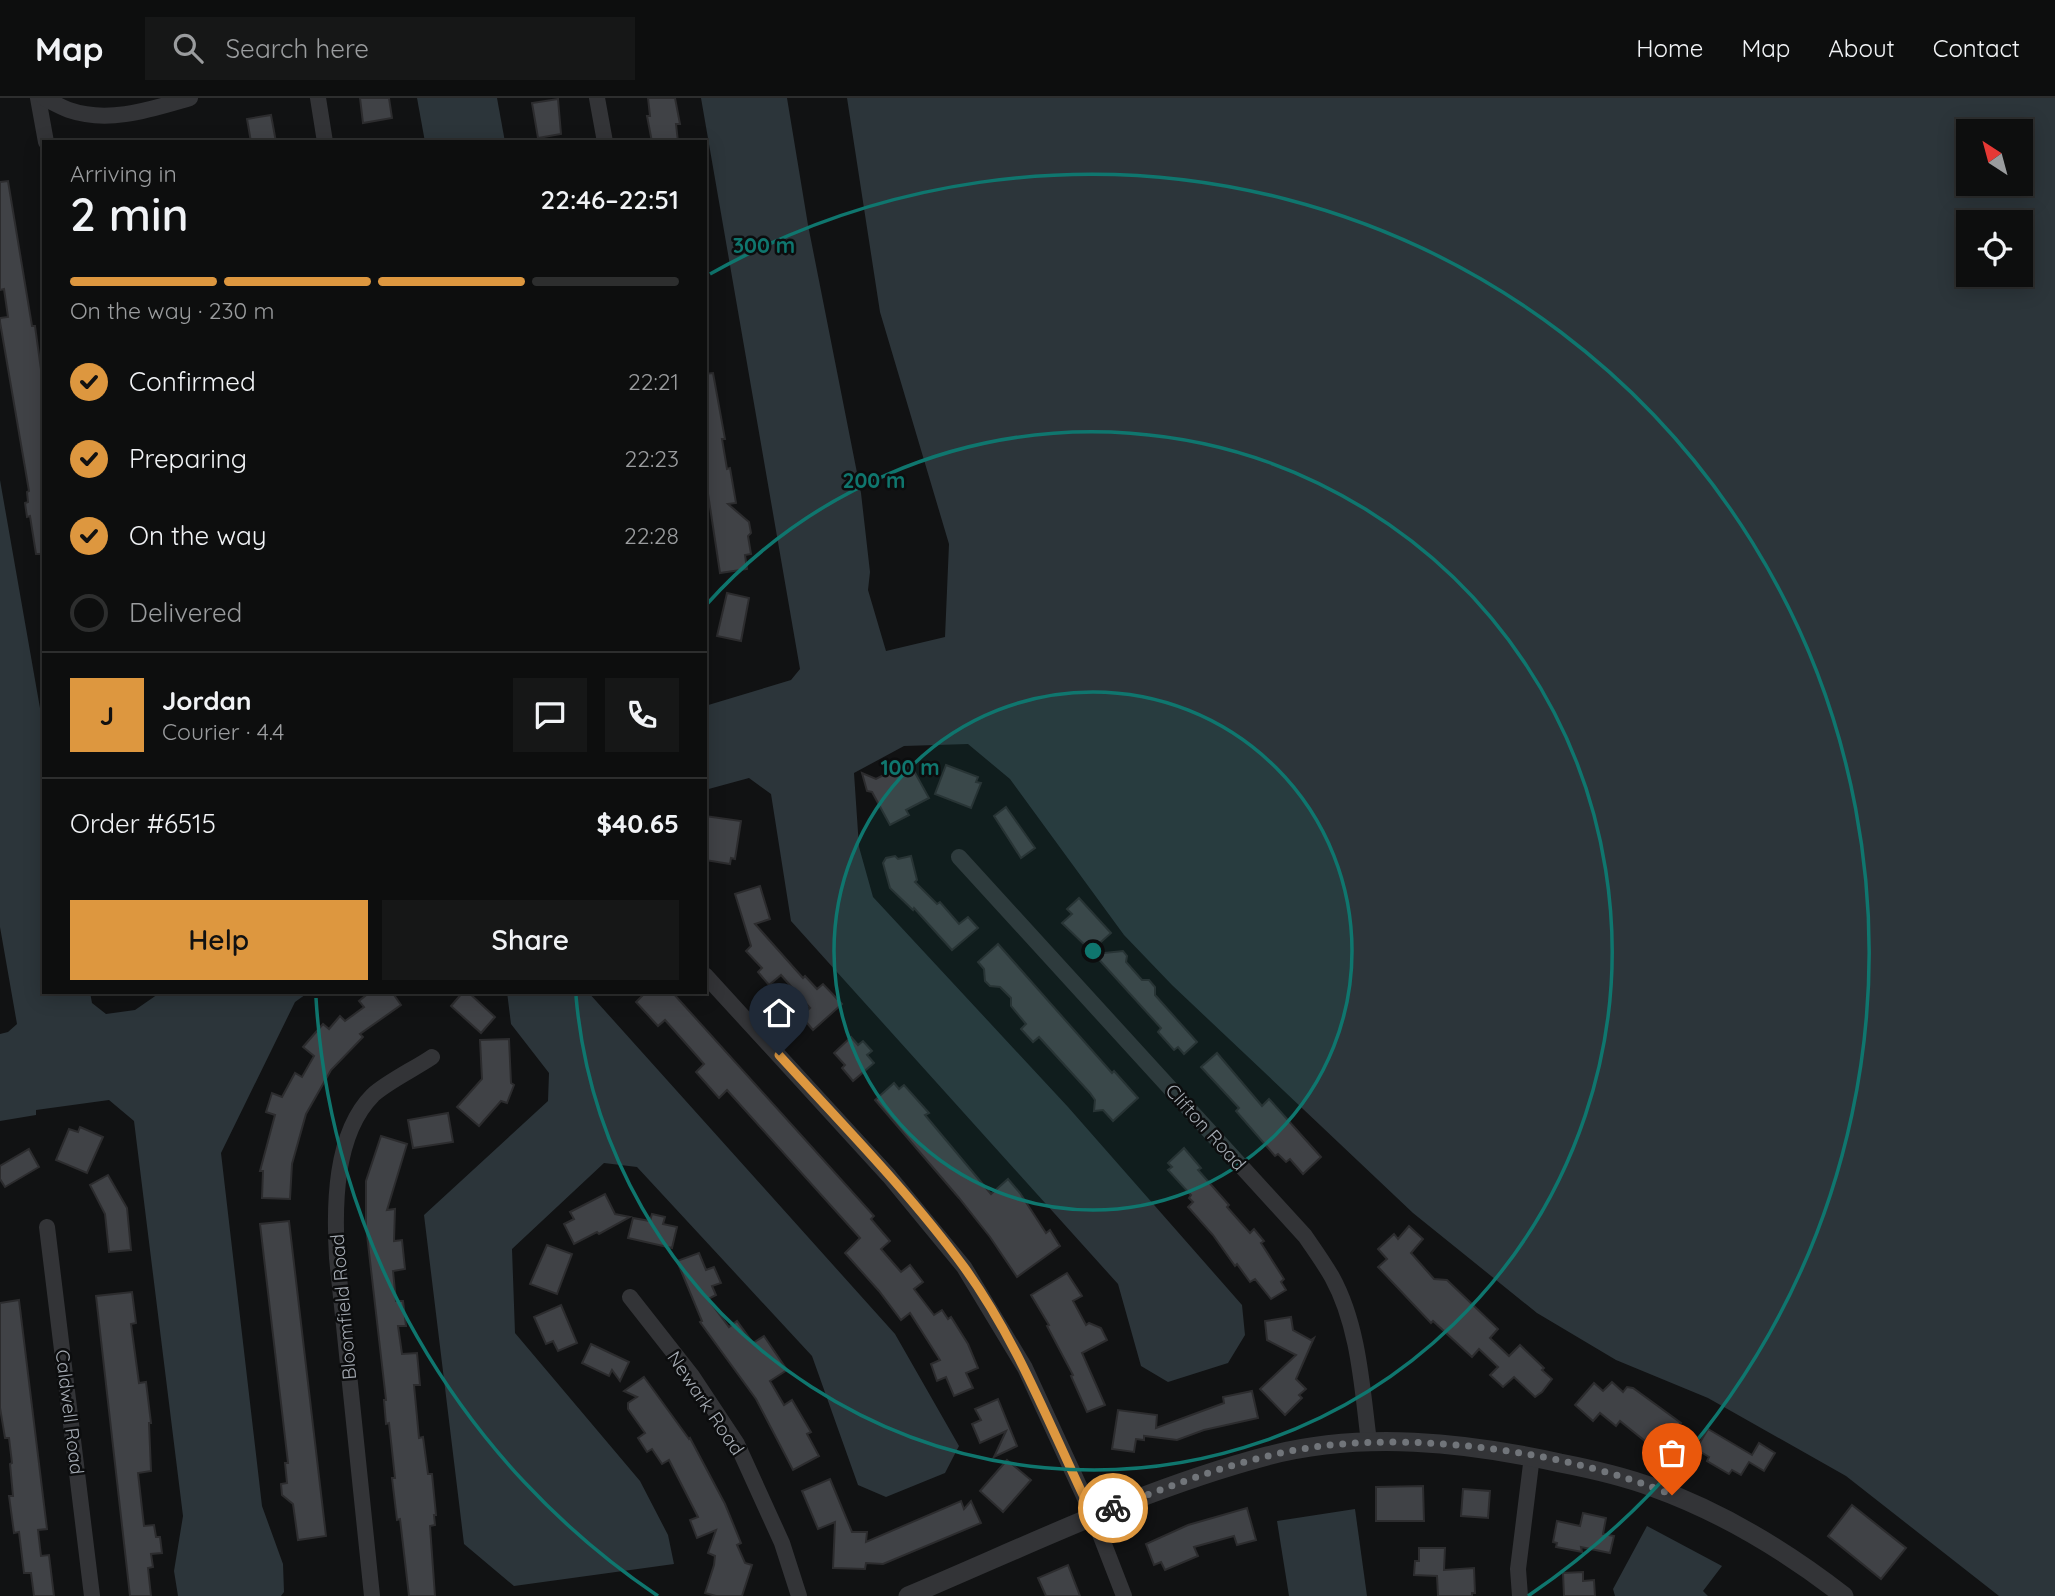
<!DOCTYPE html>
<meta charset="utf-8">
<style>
:root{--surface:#0d0e0e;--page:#161717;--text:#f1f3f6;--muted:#9a9c9e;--line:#2d2e2e;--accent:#dd973f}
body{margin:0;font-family:Quicksand,sans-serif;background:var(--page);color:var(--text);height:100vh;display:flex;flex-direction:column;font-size:26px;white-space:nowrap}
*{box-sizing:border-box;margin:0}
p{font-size:23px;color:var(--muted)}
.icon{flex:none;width:38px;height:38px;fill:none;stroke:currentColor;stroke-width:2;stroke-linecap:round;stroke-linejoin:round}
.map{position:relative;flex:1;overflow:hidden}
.details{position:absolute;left:42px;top:42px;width:665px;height:854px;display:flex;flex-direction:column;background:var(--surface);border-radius:0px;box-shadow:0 4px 18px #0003,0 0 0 2px var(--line)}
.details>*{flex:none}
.needle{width:46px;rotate:324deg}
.buttons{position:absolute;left:1956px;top:21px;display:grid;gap:14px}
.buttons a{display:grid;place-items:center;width:77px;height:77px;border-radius:0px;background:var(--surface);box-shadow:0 4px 18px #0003,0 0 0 2px var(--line);font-size:35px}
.pin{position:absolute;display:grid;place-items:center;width:60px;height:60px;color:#fff;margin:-72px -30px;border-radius:50% 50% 50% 0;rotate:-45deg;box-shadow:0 0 7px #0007}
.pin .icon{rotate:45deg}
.courier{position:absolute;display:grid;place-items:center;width:70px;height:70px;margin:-35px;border:5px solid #dd973f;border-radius:50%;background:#fff;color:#222;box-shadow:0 2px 9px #0007}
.overview em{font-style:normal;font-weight:600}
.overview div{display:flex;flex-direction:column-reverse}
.overview{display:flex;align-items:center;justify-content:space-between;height:119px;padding:0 28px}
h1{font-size:46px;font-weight:600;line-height:52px}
.bar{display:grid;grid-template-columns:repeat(4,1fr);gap:10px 7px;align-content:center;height:84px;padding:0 28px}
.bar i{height:9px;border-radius:5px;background:var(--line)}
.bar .on{background:var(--accent)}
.bar p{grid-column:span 4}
.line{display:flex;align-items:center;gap:18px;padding:0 28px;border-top:2px solid var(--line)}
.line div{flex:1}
.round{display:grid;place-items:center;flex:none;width:74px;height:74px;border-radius:0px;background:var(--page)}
ol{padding:0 28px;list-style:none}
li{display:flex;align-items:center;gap:21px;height:77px}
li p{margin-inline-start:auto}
li .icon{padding:7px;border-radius:50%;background:var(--accent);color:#111;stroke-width:4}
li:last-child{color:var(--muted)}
li i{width:38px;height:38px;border:4px solid var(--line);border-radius:50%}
.button{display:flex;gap:14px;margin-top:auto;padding:14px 28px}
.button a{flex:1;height:80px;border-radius:0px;background:var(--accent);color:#111;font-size:28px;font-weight:600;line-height:80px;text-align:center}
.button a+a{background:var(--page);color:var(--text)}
header{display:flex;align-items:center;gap:42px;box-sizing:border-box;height:98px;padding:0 35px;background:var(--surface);border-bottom:2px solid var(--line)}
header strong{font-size:33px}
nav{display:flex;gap:38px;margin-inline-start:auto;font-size:24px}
.search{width:490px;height:63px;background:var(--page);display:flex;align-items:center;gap:18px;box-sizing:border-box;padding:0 24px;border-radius:0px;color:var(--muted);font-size:26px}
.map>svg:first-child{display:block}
</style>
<header>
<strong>Map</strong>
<div class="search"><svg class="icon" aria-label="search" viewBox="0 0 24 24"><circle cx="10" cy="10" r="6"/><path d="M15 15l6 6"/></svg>Search here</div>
<nav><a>Home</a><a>Map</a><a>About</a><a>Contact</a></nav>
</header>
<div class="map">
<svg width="2055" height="1498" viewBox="0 0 2055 1498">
<rect width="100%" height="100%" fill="#111213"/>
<!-- water -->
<g fill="#2c353a" fill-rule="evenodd">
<polygon points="417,0 497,0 505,44 425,44"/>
<path d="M 701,0 L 787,0 L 808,127 L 861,395 L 870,474 L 868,492 L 886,553 L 945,539 L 949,446 L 880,214 L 847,0 L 2055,0 L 2055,1498 L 1999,1498 L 1846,1378 L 1708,1300 L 1616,1262 L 1537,1215 L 1413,1115 L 1172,887 L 1124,837 L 1010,681 L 968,646 L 904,648 L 854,675 L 859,749 L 873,799 L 1068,1009 L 1242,1207 L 1245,1237 L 1228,1265 L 1168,1284 L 1141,1268 L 1118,1186 L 791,823 L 771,696 L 749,680 L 705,692 L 705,608 L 791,582 L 800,571 ZM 1969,33 L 2021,33 L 2021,86 L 1969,86 ZM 1969,124 L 2021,124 L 2021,177 L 1969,177 Z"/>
<polygon points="0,382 44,633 44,894 90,894 92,905 106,916 135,912 161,894 309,894 295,904 221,1055 262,1408 283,1466 284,1494 281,1498 178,1498 174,1473 183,1418 134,1023 109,1002 36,1012 36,1017 0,1023 0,936 8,934 17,926 0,829"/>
<polygon points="507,894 588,894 895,1236 959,1348 945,1375 886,1399 858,1387 812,1258 637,1069 604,1065 512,1151 515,1235 640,1383 668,1437 674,1466 514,1488 464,1446 424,1117 548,1003 549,975 511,926"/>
<polygon points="1355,1411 1367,1498 1289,1498 1277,1423"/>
<polygon points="1647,1428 1722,1468 1703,1493 1708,1498 1615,1498 1613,1491"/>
</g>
<!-- building -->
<g fill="#404246" stroke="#2c2c2e" stroke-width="2">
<polygon points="360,0 389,0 392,20 363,25"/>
<polygon points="648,0 675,0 680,26 676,26 678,44 652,44 647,18 650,18"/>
<polygon points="558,1 561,36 538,40 532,5"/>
<polygon points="271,17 276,44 251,44 247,21"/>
<polygon points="8,83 32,228 35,228 44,293 44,456 36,456 30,418 27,419 25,405 28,404 27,394 29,393 0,224 0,220 8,219 4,191 0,192 0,84"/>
<polygon points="713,275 725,341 722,341 727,371 730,370 736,405 728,406 749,424 751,435 748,438 751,456 745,457 747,471 720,475 705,376 705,276"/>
<polygon points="727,495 749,500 741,543 717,538"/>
<polygon points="909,664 929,700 906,712 909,717 890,727 872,694 867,693 862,675 876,681"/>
<polygon points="946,667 978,679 976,684 981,685 971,710 935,696"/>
<polygon points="1006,709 1035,750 1021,760 994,718"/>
<polygon points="705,718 741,723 735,761 731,760 730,766 705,762"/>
<polygon points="895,758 898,761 911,758 917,782 915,784 937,806 940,804 959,826 968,819 978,830 952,852 914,810 913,812 890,790 883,765 886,760"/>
<polygon points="760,788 770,821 755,826 803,880 805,878 817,891 823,886 842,906 813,932 801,918 810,910 781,877 769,887 758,874 762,870 746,853 751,848 735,796"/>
<polygon points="1079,800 1111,835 1091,853 1062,825 1072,816 1067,811"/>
<polygon points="998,846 1112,975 1114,973 1138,1000 1113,1023 1103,1012 1094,1013 1095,1002 1090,995 1039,939 1033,944 1021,931 1026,926 1011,908 1011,900 1000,889 990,888 985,883 984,871 978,864"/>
<polygon points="1123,853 1127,858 1126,864 1142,882 1149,882 1155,889 1155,897 1197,944 1184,956 1178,949 1174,952 1158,934 1161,930 1094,856"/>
<polygon points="370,894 392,894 401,907 360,936 363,939 331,972 306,1016 292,1066 290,1101 262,1100 263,1073 260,1073 275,1017 266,1014 272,995 282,999 295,975 302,979 314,958 303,949 323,926 329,931 340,918 345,923 364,909 359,903"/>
<polygon points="463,894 468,894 495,919 481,935 451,908"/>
<polygon points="646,894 672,894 874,1118 871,1121 890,1143 881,1151 901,1174 910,1167 923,1184 914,1191 934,1217 942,1212 948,1221 951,1219 968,1246 978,1270 966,1275 973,1290 954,1298 946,1279 937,1283 931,1266 940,1262 910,1215 901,1222 879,1193 845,1155 860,1140 727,992 719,1000 696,974 704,966 665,922 658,928 636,904"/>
<polygon points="851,939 858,947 863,943 872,953 867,957 874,965 853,983 842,970 845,967 834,955"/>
<polygon points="509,941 511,985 514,987 507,1005 501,1003 479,1028 457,1009 482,981 480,942"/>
<polygon points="1217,955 1262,1008 1269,1001 1321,1059 1303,1076 1290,1061 1286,1064 1278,1056 1275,1058 1236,1013 1239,1010 1201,969"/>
<polygon points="894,985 899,991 904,987 929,1015 925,1017 991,1096 1008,1081 1020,1095 1046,1135 1050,1132 1060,1148 1017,1179 990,1139 959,1100 875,1002"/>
<polygon points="448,1015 453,1044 413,1050 408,1022"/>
<polygon points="80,1029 103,1039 87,1075 56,1062 69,1031 78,1034"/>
<polygon points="381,1038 407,1046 387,1112 395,1111 394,1143 402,1142 405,1171 393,1173 396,1203 403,1203 406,1228 398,1228 402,1256 417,1255 420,1287 414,1287 419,1340 423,1339 428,1376 432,1376 436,1417 434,1417 435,1427 430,1428 435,1498 409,1498 400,1421 397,1422 392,1380 395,1380 389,1325 386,1326 384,1302 386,1302 366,1128 366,1083"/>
<polygon points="1184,1050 1201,1070 1198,1072 1229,1107 1227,1109 1250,1135 1254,1131 1264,1143 1261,1145 1284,1181 1281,1184 1286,1192 1271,1201 1255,1181 1250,1184 1237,1166 1235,1168 1213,1137 1188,1109 1193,1104 1189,1100 1191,1097 1168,1072 1172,1069 1168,1065"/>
<polygon points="29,1051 39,1069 5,1089 0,1081 0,1068"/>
<polygon points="108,1077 127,1110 131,1152 109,1154 105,1116 90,1087"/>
<polygon points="605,1096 615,1116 630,1119 599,1136 597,1134 574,1146 564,1126 574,1121 570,1114"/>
<polygon points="652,1116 665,1119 663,1126 677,1129 672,1150 628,1140 633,1120 650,1123"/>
<polygon points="289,1123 326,1438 298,1442 293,1406 282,1397 281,1386 287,1385 285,1365 288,1365 260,1126"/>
<polygon points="1409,1128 1423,1141 1411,1155 1434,1181 1447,1182 1498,1231 1490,1240 1509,1258 1520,1247 1544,1270 1542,1272 1552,1281 1542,1294 1535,1299 1514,1279 1503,1289 1490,1277 1498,1269 1479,1251 1472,1259 1433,1223 1431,1225 1378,1169 1387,1161 1378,1151 1394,1136 1398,1141"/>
<polygon points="547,1147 572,1156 557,1196 530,1186"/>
<polygon points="699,1155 706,1172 714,1169 721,1185 712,1188 716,1197 708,1201 729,1229 737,1223 753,1245 764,1238 787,1272 770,1283 784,1307 792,1302 811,1334 807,1336 819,1358 793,1372 756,1301 700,1224 702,1223 677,1163"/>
<polygon points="1067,1175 1082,1198 1073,1203 1086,1227 1089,1225 1101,1230 1107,1242 1082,1255 1105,1307 1087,1314 1071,1278 1073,1277 1047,1228 1049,1227 1031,1197"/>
<polygon points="132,1194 136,1225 131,1226 139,1285 146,1284 151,1325 149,1325 151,1373 138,1375 144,1428 154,1427 156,1439 160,1439 162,1455 151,1456 153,1469 148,1470 151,1498 130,1498 96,1198"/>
<polygon points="19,1202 47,1431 38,1432 41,1458 49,1457 54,1498 34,1498 31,1475 24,1475 19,1434 14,1435 9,1398 13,1398 10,1366 12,1365 9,1340 5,1340 0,1310 0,1205"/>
<polygon points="561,1207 577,1245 558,1253 553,1243 546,1246 534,1219"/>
<polygon points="1291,1219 1293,1232 1311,1242 1314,1240 1296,1281 1306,1291 1299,1297 1302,1300 1285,1317 1260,1291 1296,1257 1267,1242 1265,1223"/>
<polygon points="591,1246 629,1264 620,1283 612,1272 609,1278 582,1265"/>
<polygon points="644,1279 689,1341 690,1340 725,1406 741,1445 737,1447 745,1465 752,1467 742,1498 716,1498 705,1495 714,1467 715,1458 708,1455 716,1432 697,1440 690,1422 698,1419 669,1362 662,1366 652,1351 647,1354 638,1340 645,1335 628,1311 628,1305 637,1299 624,1293"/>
<polygon points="1612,1284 1623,1294 1627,1289 1633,1290 1681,1325 1667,1343 1659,1337 1656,1340 1651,1336 1645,1343 1620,1323 1616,1328 1600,1315 1593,1323 1575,1307 1594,1285 1603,1293"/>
<polygon points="1252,1293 1258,1320 1204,1332 1177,1342 1144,1338 1144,1342 1136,1341 1134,1354 1112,1351 1118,1312 1157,1317 1156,1330 1224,1305 1223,1299"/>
<polygon points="998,1301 1017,1348 994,1359 1006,1333 980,1345 972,1326 981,1322 975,1311"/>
<polygon points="1708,1331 1752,1357 1759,1345 1775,1355 1764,1373 1749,1364 1741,1377 1732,1372 1729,1376 1707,1363 1709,1359 1696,1351"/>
<polygon points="1007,1362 1031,1382 1003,1414 980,1393"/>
<polygon points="830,1381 852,1434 867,1434 866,1444 961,1403 964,1411 971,1403 981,1425 883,1466 866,1465 865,1471 833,1470 835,1424 818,1431 802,1393"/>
<polygon points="1423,1388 1424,1423 1376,1423 1376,1389"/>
<polygon points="1463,1391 1490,1393 1488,1420 1461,1418"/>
<polygon points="1852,1407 1906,1450 1881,1481 1828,1438"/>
<polygon points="1247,1410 1256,1442 1237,1447 1234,1438 1194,1449 1198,1458 1165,1472 1161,1464 1154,1467 1146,1446 1188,1427"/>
<polygon points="1583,1415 1606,1420 1603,1436 1614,1438 1610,1455 1581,1449 1582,1454 1556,1449 1557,1445 1553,1444 1557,1423 1580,1428"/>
<polygon points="1419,1450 1445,1450 1444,1472 1474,1470 1475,1495 1472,1495 1472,1498 1438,1498 1437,1478 1414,1477 1415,1463 1419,1463"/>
<polygon points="1068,1467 1080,1498 1046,1498 1038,1480"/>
<polygon points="1583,1474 1583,1483 1594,1482 1595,1498 1564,1498 1563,1475"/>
</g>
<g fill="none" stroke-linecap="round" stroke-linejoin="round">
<!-- minor -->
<g stroke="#333437" stroke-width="16">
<polyline points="38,0 46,44"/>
<path d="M 44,0 C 52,4 61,9 69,12 C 109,26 152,11 190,0"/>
<polyline points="318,0 325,44"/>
<polyline points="597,0 605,44"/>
<path d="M 959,759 L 1305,1138 C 1314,1151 1324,1165 1332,1179 C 1359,1228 1362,1290 1369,1344"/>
<polyline points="705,877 889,1078 964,1169 1025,1270 1093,1418 1124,1498"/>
<polyline points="47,1129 92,1498"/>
<polyline points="630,1199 692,1278 737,1346 782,1445 799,1498"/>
<path d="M 372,1498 L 337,1160 C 334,1109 334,1036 373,997 C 387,984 416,970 432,959"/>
<polyline points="1520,1498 1518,1471 1532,1358"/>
</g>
<!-- tertiary -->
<path stroke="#333437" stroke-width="19" d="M 908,1498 C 1027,1448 1142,1391 1267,1358 C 1363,1333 1465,1344 1560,1365 C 1591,1371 1622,1378 1652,1389 C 1722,1414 1786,1453 1844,1498"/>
</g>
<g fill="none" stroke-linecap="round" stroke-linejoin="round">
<!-- done -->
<path stroke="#71757a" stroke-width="7" stroke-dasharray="0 12.6" d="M 1113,1410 C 1180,1384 1250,1357 1322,1348 C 1429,1335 1573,1355 1672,1397"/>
<!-- route -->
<path stroke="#dd973f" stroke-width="9" d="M 779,957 C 841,1025 909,1094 964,1169 C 1019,1245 1052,1334 1093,1418 L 1113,1410"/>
</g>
<!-- distance rings -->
<circle cx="1093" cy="853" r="259" fill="#0f766e" fill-opacity=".12"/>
<g fill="none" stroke="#0f766e" stroke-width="3.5">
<circle cx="1093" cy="853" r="259"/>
<path d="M707 506A519 519 0 1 1 576 898"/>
<path d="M658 1498A778 778 0 0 1 316 900M710 176A778 778 0 0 1 1528 1498"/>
</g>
<g text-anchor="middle" stroke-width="5" stroke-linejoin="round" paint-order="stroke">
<!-- street labels -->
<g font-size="19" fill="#a4aab2" stroke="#0c0d0e">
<text transform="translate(1206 1029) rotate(48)" y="7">Clifton Road</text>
<text transform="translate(343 1209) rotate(-95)" y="7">Bloomfield Road</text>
<text transform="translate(706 1305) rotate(56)" y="7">Newark Road</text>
<text transform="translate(70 1314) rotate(83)" y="7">Caldwell Road</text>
</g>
</g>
<circle cx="1093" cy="853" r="10" fill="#0f766e" stroke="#0c0d0e" stroke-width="3.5"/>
<g font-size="21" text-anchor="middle" font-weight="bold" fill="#0f766e" stroke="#0c0d0e" stroke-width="5" stroke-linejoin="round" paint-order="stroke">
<text x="764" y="155">300 m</text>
<text x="874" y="390">200 m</text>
<text x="910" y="677">100 m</text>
</g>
</svg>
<div class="buttons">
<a><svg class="needle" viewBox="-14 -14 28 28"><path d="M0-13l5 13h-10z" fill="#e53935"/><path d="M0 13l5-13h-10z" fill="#9a9c9e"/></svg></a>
<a><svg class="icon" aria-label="locate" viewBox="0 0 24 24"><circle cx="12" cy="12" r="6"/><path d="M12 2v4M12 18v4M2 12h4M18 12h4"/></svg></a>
</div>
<div class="pin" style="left:1672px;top:1397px;background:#ea580c"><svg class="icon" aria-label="bag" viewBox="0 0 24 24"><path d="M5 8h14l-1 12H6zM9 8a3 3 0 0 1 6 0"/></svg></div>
<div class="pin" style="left:779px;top:957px;background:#1f2937"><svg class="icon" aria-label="home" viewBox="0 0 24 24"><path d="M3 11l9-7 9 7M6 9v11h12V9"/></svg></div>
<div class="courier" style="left:1113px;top:1410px"><svg class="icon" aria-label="bike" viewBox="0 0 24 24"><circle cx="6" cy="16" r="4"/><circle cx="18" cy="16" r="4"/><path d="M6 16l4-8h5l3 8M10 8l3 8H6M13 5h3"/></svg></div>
<section class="details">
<div class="overview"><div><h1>2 min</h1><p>Arriving in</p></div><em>22:46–22:51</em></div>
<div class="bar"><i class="on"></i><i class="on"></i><i class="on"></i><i></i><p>On the way · 230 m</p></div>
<ol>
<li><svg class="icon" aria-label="check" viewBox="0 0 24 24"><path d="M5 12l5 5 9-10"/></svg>Confirmed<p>22:21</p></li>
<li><svg class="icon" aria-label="check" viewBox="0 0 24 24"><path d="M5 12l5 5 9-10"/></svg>Preparing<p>22:23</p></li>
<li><svg class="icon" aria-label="check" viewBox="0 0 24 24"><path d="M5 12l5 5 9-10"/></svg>On the way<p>22:28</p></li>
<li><i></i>Delivered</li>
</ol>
<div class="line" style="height:126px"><b class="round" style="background:var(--accent);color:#111">J</b><div><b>Jordan</b><p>Courier · 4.4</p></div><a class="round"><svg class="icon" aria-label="chat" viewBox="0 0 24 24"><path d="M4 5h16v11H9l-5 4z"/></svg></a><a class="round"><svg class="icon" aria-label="phone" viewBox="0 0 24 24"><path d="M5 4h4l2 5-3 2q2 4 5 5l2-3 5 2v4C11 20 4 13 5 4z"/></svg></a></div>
<div class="line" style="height:91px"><div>Order #6515</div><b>$40.65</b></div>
<div class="button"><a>Help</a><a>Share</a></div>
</section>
</div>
